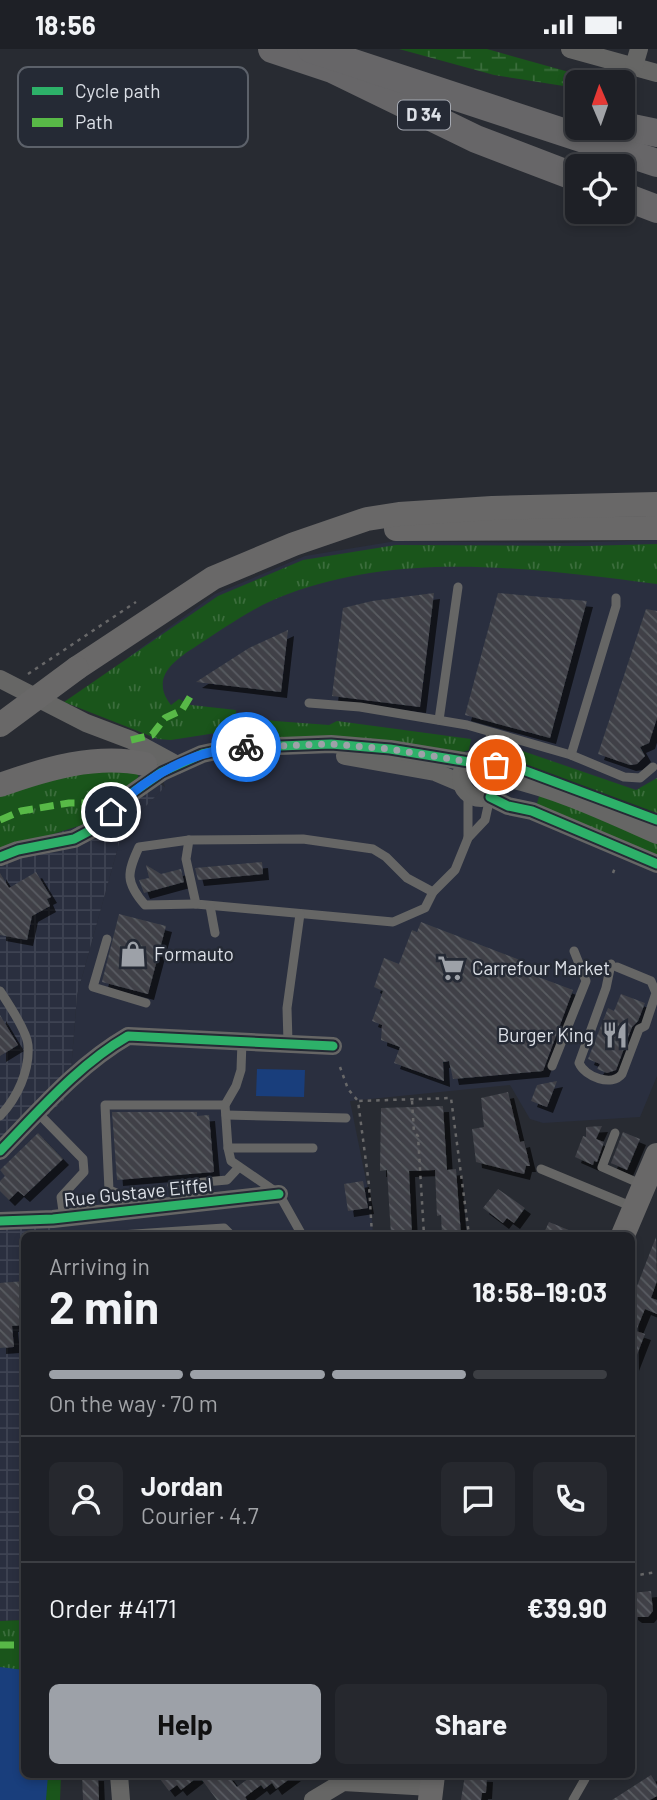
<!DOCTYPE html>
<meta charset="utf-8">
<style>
:root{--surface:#1e2026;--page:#26282e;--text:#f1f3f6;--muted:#a1a3a7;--line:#3c3e43;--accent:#9da1a8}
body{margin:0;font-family:Barlow,sans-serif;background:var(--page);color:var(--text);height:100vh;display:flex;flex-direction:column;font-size:26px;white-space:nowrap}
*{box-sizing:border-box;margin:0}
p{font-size:23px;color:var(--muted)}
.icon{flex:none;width:38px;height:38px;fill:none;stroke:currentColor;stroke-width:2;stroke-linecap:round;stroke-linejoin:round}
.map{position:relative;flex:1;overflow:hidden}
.details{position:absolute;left:21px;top:1183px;width:614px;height:546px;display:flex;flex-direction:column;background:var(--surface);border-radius:10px;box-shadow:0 4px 10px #0003,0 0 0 2px var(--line)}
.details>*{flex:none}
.needle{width:46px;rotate:358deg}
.buttons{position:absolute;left:565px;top:21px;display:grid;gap:14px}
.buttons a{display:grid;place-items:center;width:70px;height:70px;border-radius:10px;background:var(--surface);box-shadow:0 4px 10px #0003,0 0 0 2px var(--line);font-size:35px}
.pin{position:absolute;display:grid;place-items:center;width:60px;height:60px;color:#fff;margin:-30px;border:4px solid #fff;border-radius:50%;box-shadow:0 2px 7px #0007}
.courier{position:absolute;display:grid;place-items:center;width:70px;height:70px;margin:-35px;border:5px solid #1a73e8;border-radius:50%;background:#fff;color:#222;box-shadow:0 2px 9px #0007}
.head em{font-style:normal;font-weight:700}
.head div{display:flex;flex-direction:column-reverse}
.head{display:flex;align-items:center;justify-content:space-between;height:119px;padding:0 28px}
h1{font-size:46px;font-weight:700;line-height:52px}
.bar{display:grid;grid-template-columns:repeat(4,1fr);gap:10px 7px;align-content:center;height:84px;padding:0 28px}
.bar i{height:9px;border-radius:5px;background:var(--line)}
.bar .on{background:var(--accent)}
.bar p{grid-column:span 4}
.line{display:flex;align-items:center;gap:18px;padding:0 28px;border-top:2px solid var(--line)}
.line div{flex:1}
.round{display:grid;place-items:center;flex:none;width:74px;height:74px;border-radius:10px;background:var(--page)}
.action{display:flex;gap:14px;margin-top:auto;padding:14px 28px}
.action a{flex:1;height:80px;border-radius:10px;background:var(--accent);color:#111;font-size:28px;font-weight:700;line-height:80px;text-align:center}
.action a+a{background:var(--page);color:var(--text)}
.status{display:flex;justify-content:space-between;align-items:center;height:49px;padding:0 35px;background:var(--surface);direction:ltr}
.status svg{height:19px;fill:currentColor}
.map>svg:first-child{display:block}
</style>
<div class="status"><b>18:56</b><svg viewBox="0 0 49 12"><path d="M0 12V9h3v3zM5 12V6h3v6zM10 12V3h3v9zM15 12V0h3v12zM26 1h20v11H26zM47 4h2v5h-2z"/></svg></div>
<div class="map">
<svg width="657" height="1751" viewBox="0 0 657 1751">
<defs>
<pattern id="industrial-grid" width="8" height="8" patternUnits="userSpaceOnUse" patternTransform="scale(1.75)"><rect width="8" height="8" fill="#2a2f3f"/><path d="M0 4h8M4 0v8" fill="none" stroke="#3e4352"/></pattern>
<pattern id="grass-tufts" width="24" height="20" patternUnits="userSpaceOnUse" patternTransform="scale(1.75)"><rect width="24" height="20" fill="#1a551b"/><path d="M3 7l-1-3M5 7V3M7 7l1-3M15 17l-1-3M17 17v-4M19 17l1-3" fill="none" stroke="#3b6d3c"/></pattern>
<pattern id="wetland-marsh" width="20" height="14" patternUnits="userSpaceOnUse" patternTransform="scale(1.75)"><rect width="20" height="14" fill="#1a551b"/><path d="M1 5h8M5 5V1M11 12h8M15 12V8" fill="none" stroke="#3b6d3c"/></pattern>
<pattern id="building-back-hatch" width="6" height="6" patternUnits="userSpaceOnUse" patternTransform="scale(1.75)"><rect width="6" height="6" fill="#3f4147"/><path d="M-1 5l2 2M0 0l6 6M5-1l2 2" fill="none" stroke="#5a5c62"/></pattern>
<filter id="shadow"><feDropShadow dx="6" dy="6" stdDeviation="0" flood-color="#0009"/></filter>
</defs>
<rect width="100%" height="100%" fill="#282b32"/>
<!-- built -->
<polygon fill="#2a2f3f" points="657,491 657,1027 640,1068 543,1074 530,1070 510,1036 350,1052 371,1156 373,1186 60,1186 60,1176 0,1180 0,1111 69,1046 77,946 123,780 165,738 127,609 215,545 305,507 396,492 560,494"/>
<!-- industrial -->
<g fill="url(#industrial-grid)">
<polygon points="139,723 165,738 123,780 77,946 69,1046 0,1111 0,802 91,773"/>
<polygon points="60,1175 60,1186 24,1186 24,1571 0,1572 0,1180"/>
</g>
<!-- grass -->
<g fill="url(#grass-tufts)">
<path d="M 657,495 L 657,535 C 535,520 406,501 288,545 C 256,556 223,580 195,598 C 173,612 150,629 171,656 L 179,650 L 191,656 L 236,661 L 236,666 L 275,672 L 329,676 L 337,672 L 471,690 L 469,701 L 457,705 L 232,690 L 229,682 L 171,691 L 158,690 L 64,653 L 218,547 L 303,511 L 396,496 L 585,497 Z"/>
<polygon points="511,698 636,741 657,729 657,768 509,713 501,706"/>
<polygon points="101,719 139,723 138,729 91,773 0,802 0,742"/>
<polygon points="540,744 657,792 657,806 649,802 635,803 536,758"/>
<polygon points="24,1571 24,1726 61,1726 60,1751 0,1751 0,1572"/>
</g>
<!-- wetland -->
<polygon fill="url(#wetland-marsh)" points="399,0 487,0 569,23 575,29 570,38 494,26"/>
<!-- water -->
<g fill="#193e7c">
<polygon points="257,1020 305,1021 304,1048 256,1047"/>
<polygon points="0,1618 24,1621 24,1726 48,1726 46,1751 0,1751"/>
</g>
<!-- building -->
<g fill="url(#building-back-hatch)" filter="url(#shadow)">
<polygon points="434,544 420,658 332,647 343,559 372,552"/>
<polygon points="498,544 587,552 550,689 465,666"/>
<polygon points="646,560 657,562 657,669 649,694 640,698 645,707 637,715 630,716 598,705"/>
<polygon points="288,581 281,643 196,633 249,599"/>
<polygon points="262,813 263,825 198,831 195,819"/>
<polygon points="146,816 161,825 181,820 184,833 144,844 139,831 149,829"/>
<polygon points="36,823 51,848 47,850 50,857 32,867 27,891 0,886 0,824 9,839"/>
<polygon points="119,865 166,877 148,945 102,933"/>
<polygon points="421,873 520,911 517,920 573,941 543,1022 453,1030 449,1012 443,1013 444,1032 394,1014 400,998 381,991 382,976 372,972 383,942 374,938 384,909 399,915 412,881 417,883"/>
<polygon points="621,945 645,954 638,972 632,978 616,1021 607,1024 597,1020 600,1015 588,1010 608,959 614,962"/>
<polygon points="0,966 18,996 0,1007"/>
<polygon points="557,1032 547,1058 531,1052 537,1036"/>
<polygon points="508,1043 520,1093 524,1092 530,1117 526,1117 524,1125 476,1113 472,1080 484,1078 481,1049"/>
<polygon points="443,1057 447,1121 456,1120 461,1186 442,1186 441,1166 437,1167 435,1121 409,1122 412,1186 391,1186 387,1121 380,1122 381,1059"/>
<polygon points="112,1063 197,1063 197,1067 209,1066 214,1123 117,1131"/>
<polygon points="602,1077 596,1090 604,1093 597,1113 594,1112 593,1116 575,1108 583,1087 586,1088 586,1078"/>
<polygon points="623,1083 640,1090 627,1121 611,1114"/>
<polygon points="38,1084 63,1110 24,1147 18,1142 9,1151 0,1142 0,1132 5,1127 0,1121"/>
<polygon points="363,1132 368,1159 348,1162 344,1135"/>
<polygon points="498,1140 525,1159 514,1174 507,1169 503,1174 483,1159"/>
<polygon points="549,1173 581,1186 543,1186"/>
<polygon points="656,1188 657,1232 651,1249 657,1251 657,1265 645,1260 636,1282 645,1285 633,1316 632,1250"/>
<polygon points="24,1232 23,1276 12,1277 14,1298 0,1299 0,1234"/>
<polygon points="651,1542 653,1562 648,1568 636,1568 632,1565 632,1544"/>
<polygon points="82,1726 98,1726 99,1751 83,1751"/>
<polygon points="157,1726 228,1726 237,1738 253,1726 295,1726 276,1740 272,1734 264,1740 261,1736 245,1748 247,1751 217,1751 199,1727 181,1741 177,1736 169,1742"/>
<polygon points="465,1726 487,1727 486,1744 482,1744 481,1751 461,1751"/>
<polygon points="651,1726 657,1736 657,1747 650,1751 612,1751"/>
</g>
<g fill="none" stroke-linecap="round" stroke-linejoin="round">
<!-- path -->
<g stroke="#686869" stroke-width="2.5" stroke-dasharray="3.5 5" stroke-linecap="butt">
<polyline points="28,625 136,553"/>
<polyline points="613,824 616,816"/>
<polyline points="340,1018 348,1040 358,1052"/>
<polyline points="412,1052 414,1083 418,1087 424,1186"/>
<polyline points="372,1186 369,1136 358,1052 451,1049 469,1186"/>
<polyline points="632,1527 657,1523"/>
</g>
<!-- lane -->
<g stroke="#666665" stroke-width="9">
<polyline points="309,654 360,658 467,676 571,706 624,728 640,729 653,718"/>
<polyline points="439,671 458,538"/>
<polyline points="571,706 616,557 616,549"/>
<polyline points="485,709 491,684"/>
<polyline points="468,745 468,789"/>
<polygon points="303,790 373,800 386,808 407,829 433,843 425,859 393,873 196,855 186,810 189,791"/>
<path d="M 189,791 L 139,798 C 127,824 125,833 145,856 L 196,855"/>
<polyline points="433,843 455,821 468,789 485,771 490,748"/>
<polyline points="210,857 215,884"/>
<polyline points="107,890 93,938 146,954"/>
<path d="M 611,915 L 606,939 L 579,1014 C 585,1028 612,1038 622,1025 L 639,980 L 645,977 L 656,944 L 651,932 L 617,918"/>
<path d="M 0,942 C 8,954 27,982 28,996 C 30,1022 17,1049 0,1067"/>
<polyline points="242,992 241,1021 236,1037 225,1056 228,1099 231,1112 279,1145 302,1186"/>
<polyline points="288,993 287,959 300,865"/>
<polyline points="552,1017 586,932 574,902"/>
<polyline points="38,1064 83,1110 84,1123 61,1148 64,1169"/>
<polyline points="226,1066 346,1069"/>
<polyline points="615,1084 602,1118 643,1136"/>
<polyline points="228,1099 313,1099"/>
<polyline points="541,1120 633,1158"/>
<polyline points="172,1136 227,1131 239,1118"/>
<polyline points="122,1162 121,1146 109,1141 105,1056 225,1056"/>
<polyline points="120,1186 224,1179 231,1186"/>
<polyline points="573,1751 585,1730"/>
</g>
<!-- street -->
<g stroke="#666665" stroke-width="18">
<polyline points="570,0 657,24"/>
<polyline points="634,17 639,0"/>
<polyline points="0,630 86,674 131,691 177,716"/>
<polyline points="345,707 435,723 461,734"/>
<circle cx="481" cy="729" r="20"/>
<path d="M 501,728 C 555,739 607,764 657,786"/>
<polyline points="490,748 508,757 532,762 657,815"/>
<polyline points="0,808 18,801 74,790 93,780 129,746 162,723 202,705 230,699 331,695 390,700 469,713"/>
<path d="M 0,1102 C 40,1061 78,1016 128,987 L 333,997"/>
<polyline points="0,1172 53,1170 279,1145"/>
<polyline points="119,1726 121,1751"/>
<polyline points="313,1751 343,1733 431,1738"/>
</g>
<!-- secondary -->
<g stroke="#696868" stroke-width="24">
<polyline points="396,480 657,479"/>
<polyline points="77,619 213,529 294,495 367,470 399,465 492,459 657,455"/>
<path d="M 0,736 C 45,720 97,704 145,715"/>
<polyline points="623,1186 657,1106"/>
<polyline points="430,1751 433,1726"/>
</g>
<!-- primary -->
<g stroke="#676668" stroke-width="28">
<polyline points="272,0 332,20 476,90 578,129"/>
<polyline points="311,0 657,114"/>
<polyline points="623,77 657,84"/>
<polyline points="623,147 657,160"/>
</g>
<!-- secondary-bridge -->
<polyline stroke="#696868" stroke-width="24" points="0,676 77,619"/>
<!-- quiet -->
<g stroke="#58b947" stroke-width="7" stroke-dasharray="14 7" stroke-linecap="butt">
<polyline points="131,691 152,686 165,669 182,661 193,643"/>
<polyline points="0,771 21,762 69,754 100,754 123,748"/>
<polyline points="0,1596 24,1596"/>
</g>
<!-- cycleway casing -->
<g stroke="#252a35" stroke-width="13">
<g id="cycleway">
<polyline points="507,715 657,771"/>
<polyline points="490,748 508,757 532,762 657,815"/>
<polyline points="0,808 18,801 74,790 93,780 129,746 162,723 202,705 230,699 331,695 390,700 469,713"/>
<path d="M 0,1102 C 40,1061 78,1016 128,987 L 333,997"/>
<polyline points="0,1172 53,1170 279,1145"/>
</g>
</g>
<!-- cycleway -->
<use href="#cycleway" stroke="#2db169" stroke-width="9"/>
</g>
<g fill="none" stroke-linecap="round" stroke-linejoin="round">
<!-- done -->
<polyline stroke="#9da1a8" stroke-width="7" stroke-dasharray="0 12.6" points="246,698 331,695 390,700 469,713 485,709 496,716"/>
<!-- route -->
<path stroke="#1a73e8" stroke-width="9" d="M 111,763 C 148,727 194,700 246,698"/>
</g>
<!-- icons -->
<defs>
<g id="shop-bare" transform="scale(2.1)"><path d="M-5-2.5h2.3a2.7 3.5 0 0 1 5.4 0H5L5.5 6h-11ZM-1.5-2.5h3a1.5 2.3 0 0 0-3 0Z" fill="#9da1a8" stroke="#252a35" stroke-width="2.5" paint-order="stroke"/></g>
<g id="supermarket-bare" transform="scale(2.1)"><path d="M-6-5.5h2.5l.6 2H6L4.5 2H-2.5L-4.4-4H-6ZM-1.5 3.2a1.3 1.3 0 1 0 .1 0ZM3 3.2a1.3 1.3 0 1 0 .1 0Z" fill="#9da1a8" stroke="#252a35" stroke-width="2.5" paint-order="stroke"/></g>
<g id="restaurant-bare" transform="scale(2.1)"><path d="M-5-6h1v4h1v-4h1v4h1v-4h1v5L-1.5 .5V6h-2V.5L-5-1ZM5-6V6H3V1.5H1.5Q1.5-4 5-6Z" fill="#9da1a8" stroke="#252a35" stroke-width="2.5" paint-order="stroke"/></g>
</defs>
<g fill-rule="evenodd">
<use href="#shop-bare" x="133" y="905"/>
<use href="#supermarket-bare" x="451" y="919"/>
<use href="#restaurant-bare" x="615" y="986"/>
</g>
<g text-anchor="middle" stroke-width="5" stroke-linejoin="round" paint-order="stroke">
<!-- shield labels -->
<rect fill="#252a35" stroke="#a5a9b2" stroke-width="2" x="398" y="51.5" width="52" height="29" rx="5"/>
<g font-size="18" font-weight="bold" fill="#dce0e7">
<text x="424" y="72">D 34</text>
</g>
<!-- poi labels -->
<g font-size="19" fill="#dce0e7" stroke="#252a35" text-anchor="start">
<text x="154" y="912">Formauto</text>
<text x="472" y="926">Carrefour Market</text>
<text x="594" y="993" text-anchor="end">Burger King</text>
</g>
<!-- street labels -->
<g font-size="19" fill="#dce0e7" stroke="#252a35">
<text transform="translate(138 1143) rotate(-6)" y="7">Rue Gustave Eiffel</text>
</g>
</g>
<!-- legend -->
<rect x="18" y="18" width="230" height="80" rx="10" fill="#252a35" stroke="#5c616a" stroke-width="2"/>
<rect x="32" y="38" width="31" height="8" fill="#2db169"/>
<rect x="32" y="69" width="31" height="9" fill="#58b947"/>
<g font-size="19" fill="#dce0e7">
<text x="75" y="49">Cycle path</text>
<text x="75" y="80">Path</text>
</g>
</svg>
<div class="buttons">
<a><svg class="needle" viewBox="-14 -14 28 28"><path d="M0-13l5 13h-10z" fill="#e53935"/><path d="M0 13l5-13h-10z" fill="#a1a3a7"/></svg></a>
<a><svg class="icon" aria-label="locate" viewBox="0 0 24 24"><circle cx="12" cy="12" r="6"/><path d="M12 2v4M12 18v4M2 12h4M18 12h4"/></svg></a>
</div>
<div class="pin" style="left:496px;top:716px;background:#ea580c"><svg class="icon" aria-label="bag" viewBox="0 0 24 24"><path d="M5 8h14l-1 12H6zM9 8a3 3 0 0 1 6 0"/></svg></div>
<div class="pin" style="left:111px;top:763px;background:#1f2937"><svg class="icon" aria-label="home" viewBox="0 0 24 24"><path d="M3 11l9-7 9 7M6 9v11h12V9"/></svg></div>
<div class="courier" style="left:246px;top:698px"><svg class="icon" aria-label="bike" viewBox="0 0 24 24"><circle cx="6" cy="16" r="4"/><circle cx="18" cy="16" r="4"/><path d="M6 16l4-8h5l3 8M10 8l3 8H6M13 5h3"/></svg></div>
<section class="details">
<div class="head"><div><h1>2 min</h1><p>Arriving in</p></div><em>18:58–19:03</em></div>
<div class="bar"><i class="on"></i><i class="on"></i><i class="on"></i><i></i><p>On the way · 70 m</p></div>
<div class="line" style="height:126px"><a class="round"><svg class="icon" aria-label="person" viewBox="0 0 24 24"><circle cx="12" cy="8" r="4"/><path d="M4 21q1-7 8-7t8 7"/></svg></a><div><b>Jordan</b><p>Courier · 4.7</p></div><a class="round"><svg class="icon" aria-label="chat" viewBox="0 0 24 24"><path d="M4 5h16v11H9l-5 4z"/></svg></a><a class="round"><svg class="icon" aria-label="phone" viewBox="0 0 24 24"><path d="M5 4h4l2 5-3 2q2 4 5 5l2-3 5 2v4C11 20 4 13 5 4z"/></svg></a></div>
<div class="line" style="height:91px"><div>Order #4171</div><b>€39.90</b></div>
<div class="action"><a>Help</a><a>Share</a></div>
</section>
</div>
